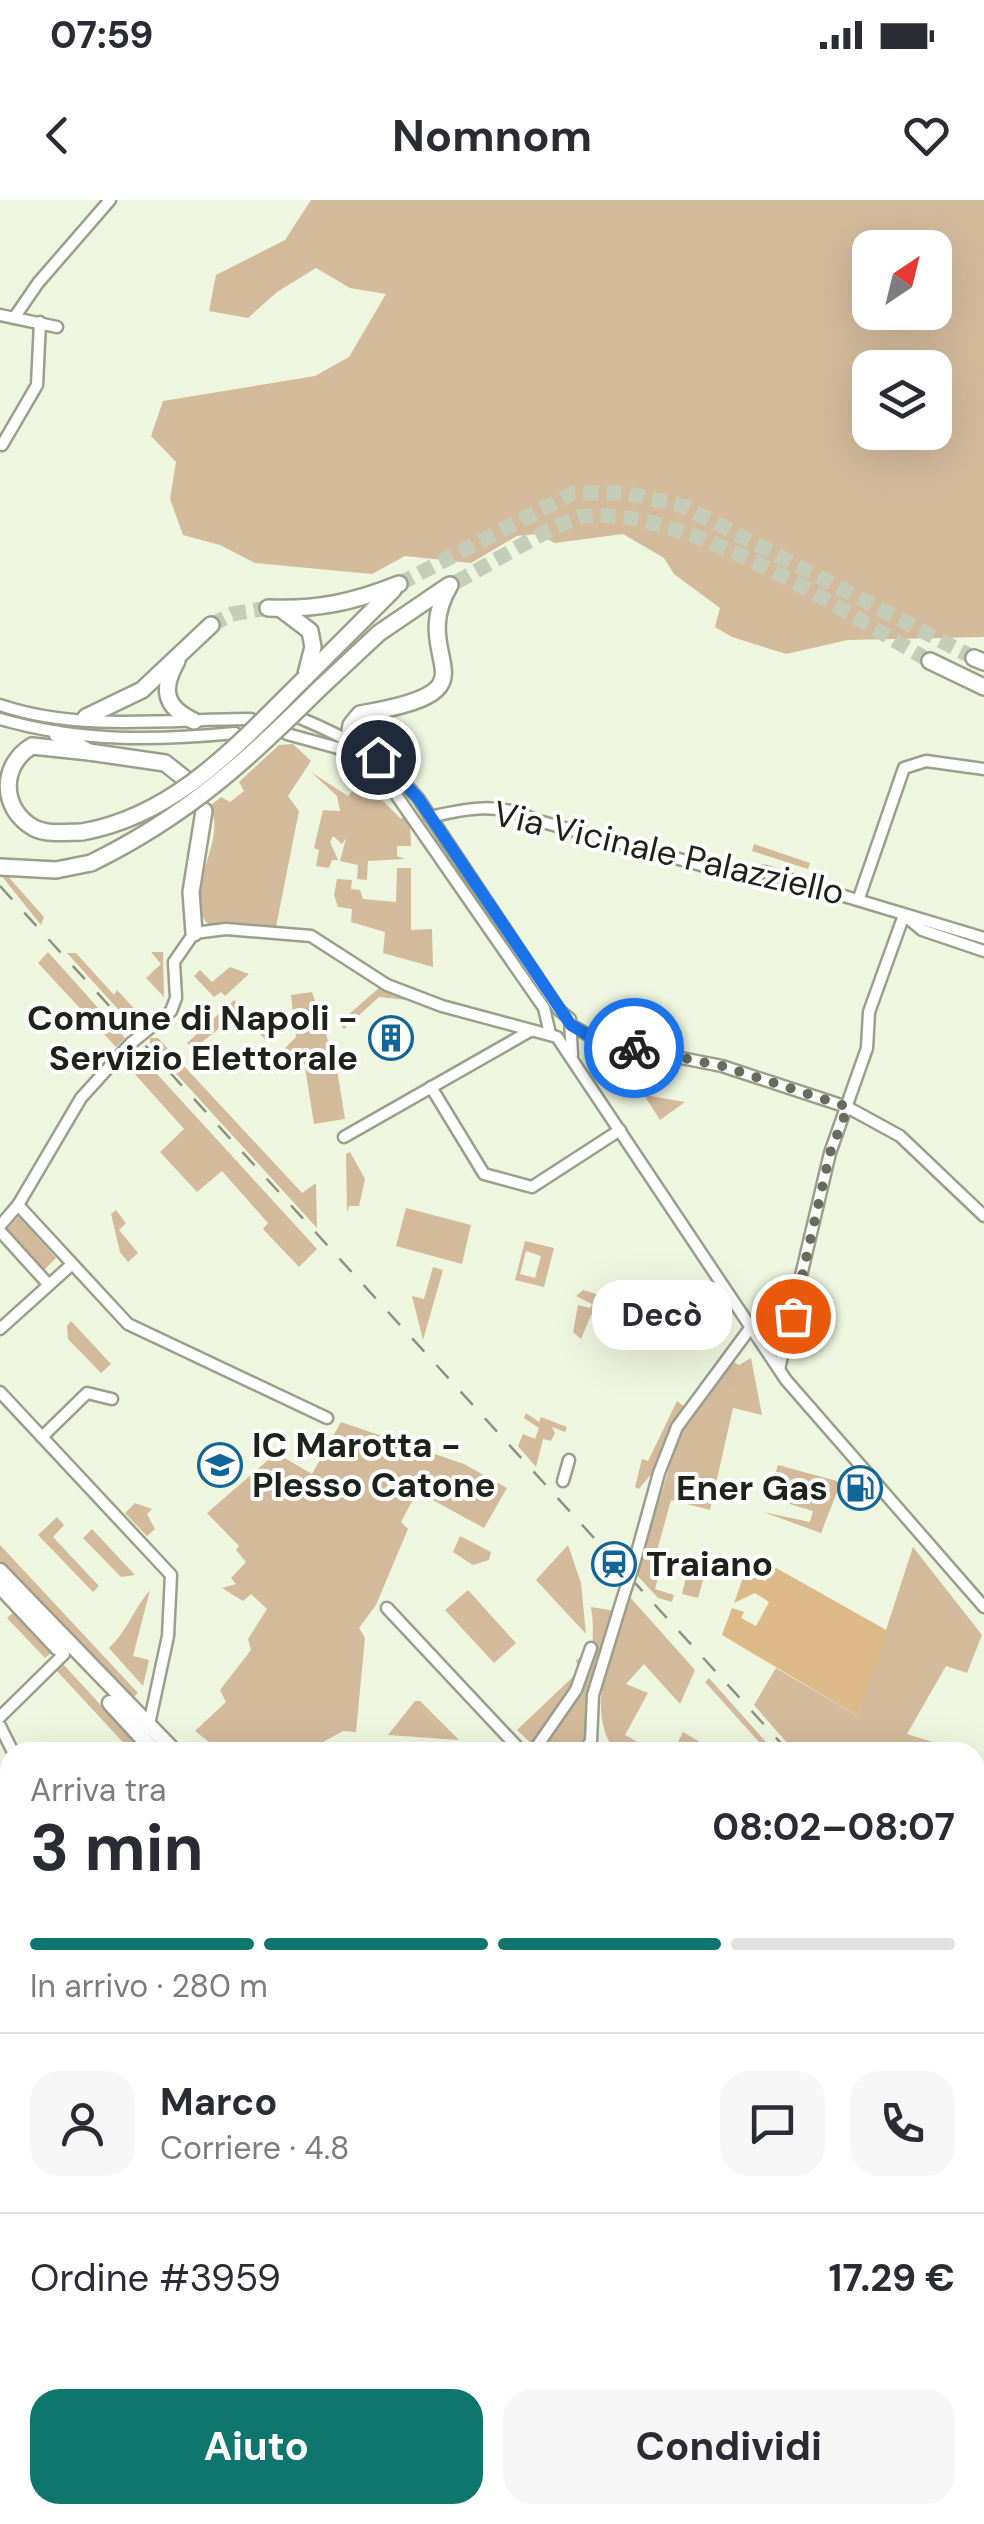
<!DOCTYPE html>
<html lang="it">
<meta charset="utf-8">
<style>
:root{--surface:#fff;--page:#f7f7f7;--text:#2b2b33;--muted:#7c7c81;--line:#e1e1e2;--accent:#0f766e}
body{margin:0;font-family:"DM Sans",sans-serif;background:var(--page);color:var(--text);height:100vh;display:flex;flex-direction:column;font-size:38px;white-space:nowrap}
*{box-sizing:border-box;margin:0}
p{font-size:32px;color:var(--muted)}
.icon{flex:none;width:55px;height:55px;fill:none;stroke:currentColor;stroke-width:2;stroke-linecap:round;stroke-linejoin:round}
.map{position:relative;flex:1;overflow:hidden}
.drawer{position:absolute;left:0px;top:1542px;width:985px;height:782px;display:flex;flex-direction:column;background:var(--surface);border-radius:30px 30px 0 0;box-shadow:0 10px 40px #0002}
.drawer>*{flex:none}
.needle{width:65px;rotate:35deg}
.tools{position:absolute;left:852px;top:30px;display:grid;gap:20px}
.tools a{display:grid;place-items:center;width:100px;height:100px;border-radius:20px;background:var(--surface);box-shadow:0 10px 40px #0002;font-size:50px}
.pin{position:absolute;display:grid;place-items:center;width:85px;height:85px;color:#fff;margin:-42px;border:5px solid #fff;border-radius:50%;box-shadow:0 2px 10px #0007}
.courier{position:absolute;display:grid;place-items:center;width:100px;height:100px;margin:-50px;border:8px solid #1a73e8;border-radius:50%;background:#fff;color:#222;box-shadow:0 2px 12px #0007}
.bubble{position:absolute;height:70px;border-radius:30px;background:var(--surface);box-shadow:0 10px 40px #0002;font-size:32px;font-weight:700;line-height:70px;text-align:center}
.overview em{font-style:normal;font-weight:700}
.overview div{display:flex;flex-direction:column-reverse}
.overview{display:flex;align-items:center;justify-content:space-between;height:170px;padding:0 30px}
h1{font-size:65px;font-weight:700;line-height:75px}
.bar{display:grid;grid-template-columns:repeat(4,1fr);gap:15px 10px;align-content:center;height:120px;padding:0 30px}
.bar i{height:12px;border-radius:8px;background:var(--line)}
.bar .on{background:var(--accent)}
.bar p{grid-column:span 4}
.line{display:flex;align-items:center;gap:25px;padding:0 30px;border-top:2px solid var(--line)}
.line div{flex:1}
.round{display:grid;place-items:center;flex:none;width:105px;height:105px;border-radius:30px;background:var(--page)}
.primary-button{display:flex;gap:20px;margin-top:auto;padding:20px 30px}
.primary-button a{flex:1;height:115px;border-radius:30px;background:var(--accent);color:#fff;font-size:40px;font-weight:700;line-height:115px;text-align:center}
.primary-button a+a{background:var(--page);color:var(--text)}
.status{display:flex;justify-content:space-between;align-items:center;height:70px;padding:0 50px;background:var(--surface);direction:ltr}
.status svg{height:28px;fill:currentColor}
header{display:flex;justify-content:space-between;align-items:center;height:130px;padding:0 30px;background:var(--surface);font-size:45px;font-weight:700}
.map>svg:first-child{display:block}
</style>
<div class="status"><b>07:59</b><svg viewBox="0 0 49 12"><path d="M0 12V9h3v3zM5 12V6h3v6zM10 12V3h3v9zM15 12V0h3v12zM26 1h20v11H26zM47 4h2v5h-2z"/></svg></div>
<header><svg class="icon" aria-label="back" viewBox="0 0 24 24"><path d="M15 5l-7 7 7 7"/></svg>Nomnom<svg class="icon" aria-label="heart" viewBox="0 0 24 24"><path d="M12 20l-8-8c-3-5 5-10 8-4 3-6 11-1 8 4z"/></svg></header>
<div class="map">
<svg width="984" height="2324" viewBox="0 0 984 2324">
<rect width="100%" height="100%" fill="#eff6e0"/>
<!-- green -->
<g fill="#d3ba9b" fill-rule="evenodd">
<path d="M 311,0 L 984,0 L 984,437 L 848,440 L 786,454 L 732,437 L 715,427 L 720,408 L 674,374 L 664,358 L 623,334 L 555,343 L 537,334 L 517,336 L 471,363 L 405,356 L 372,374 L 255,363 L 220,345 L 183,335 L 170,299 L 176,262 L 151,236 L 163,201 L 315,176 L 349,157 L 386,94 L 350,88 L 316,68 L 277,92 L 248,118 L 209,111 L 216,75 L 285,40 ZM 870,48 L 935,48 L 935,112 L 870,112 ZM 870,168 L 935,168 L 935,232 L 870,232 Z"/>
<path d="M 293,544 L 311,561 L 288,596 L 299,611 L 276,727 L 208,724 C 179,694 229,641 210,606 L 221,597 L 230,602 L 244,591 L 239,582 L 279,545 Z"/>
<polygon points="311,572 348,596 362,580 401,619 404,616 410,624 411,646 397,646 397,656 405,659 368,661 367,680 357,679 358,665 340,661 346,638 342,644 333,636 330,642 338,660 332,660 329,668 316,666 319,650 314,648 323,610 340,611 337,596"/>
<polygon points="754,644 810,663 808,669 752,651"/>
<polygon points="397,668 411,668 411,730 432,729 433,767 383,753 385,732 351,722 352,709 338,707 334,695 337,679 352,680 351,689 360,690 363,699 396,702"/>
<polygon points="0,674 6,674 44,717 41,725"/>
<polygon points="48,752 125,838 116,847 38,763"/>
<polygon points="151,752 163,752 164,797 146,778 161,764"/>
<polygon points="67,753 76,753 114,795 117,790 141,816 136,829"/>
<polygon points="230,767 249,774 225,796 221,792 214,797 194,776 200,770 212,782"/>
<polygon points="380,787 406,800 379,797 344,829 339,823"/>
<polygon points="312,792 331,850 299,854 290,861 282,851 296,837 291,795"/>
<polygon points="234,800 269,839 267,841 239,813 193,849 187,843"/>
<polygon points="150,838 158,838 302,993 316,983 317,1028 150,845"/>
<polygon points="136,851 317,1049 299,1067 263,1029 268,1023 222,971 197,992 160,952 184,929 125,863"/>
<polygon points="335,857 345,919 314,924 304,861"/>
<polygon points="644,895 685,902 660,920"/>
<polygon points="350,952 365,979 359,1006 349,1006 347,1013 346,954"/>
<polygon points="406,1008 471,1025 462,1064 396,1046"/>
<polygon points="116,1010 126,1023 119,1030 138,1053 128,1062 120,1052 111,1014"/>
<polygon points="19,1016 56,1058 44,1070 7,1030"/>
<path d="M 525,1041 L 554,1048 L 544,1087 L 515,1080 ZM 526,1051 L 541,1056 L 535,1078 L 520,1074 Z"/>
<polygon points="433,1067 443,1070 423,1140 412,1096 424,1099"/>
<polygon points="583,1090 606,1097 599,1117 591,1115 581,1139 573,1132 578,1105 590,1108 592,1104 576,1096"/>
<polygon points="676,1099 691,1118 687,1129 668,1140 657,1128 666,1128"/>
<polygon points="71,1121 111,1164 101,1173 68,1139 67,1126"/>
<polygon points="751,1158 762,1215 733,1208 710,1310 671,1300 657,1351 665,1354 655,1389 674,1395 672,1402 658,1398 636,1374 677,1243 695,1209 732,1161 739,1165"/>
<polygon points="677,1201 685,1207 661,1262 639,1289 635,1287 642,1259 648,1261"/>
<polygon points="526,1213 539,1222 541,1217 567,1227 565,1232 552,1227 555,1233 551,1241 543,1239 536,1267 518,1246 523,1234 535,1239 539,1228 524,1218"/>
<polygon points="341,1222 464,1264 507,1288 484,1328 427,1297 415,1296 401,1322 408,1329 376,1405 359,1428 365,1438 356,1532 343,1531 323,1542 321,1552 222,1552 195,1531 226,1502 220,1490 251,1450 248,1439 267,1409 251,1394 243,1401 222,1388 236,1384 231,1378 246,1362 236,1350 239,1346 207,1313 276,1253 312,1274"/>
<polygon points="778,1265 837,1281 839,1287 821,1333 763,1312 810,1322 813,1311 776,1300 779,1289 771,1287"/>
<polygon points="135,1303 152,1309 147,1314 155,1329 147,1336 125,1313"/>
<polygon points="57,1317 64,1325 53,1337 99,1386 93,1392 38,1335"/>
<polygon points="92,1329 135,1375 121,1377 83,1338"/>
<polygon points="460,1336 491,1352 489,1360 473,1365 453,1352"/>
<polygon points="0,1345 138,1493 129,1501 0,1361"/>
<polygon points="568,1345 581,1383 586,1434 536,1380"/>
<polygon points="913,1347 982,1435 967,1473 946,1466 907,1534 965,1552 795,1552 754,1505 776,1468 858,1516"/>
<polygon points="688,1369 705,1373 698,1398 682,1394"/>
<path d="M 150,1390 L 133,1456 L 149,1460 L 143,1486 L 109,1448 C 128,1430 133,1410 150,1390 Z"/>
<polygon points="468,1390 516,1443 494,1463 445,1410"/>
<path d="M 629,1396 L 695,1470 L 680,1504 L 644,1464 L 626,1484 L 648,1493 L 625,1535 L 641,1544 L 633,1552 L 616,1552 C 582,1507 615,1445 629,1396 Z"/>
<path d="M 591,1407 L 615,1411 L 585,1507 L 586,1536 L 580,1548 L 540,1552 C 571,1505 601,1466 591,1407 Z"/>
<polygon points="15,1411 53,1451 45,1458 7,1418"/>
<polygon points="586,1454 578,1477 534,1546 517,1530 579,1471 576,1460"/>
<polygon points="62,1463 144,1552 132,1552 56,1470"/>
<polygon points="709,1478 775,1552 768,1552 705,1482"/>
<polygon points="415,1501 420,1501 459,1540 388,1535"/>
<polygon points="683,1532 717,1552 673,1552"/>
<polygon points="975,1698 984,1701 982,1756 977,1750 975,1754"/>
</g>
<!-- forest -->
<polygon fill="#ddb888" points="769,1364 888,1431 858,1516 722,1435 732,1408 744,1412 741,1418 756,1426 769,1402 755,1393 734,1403 744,1375 766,1381"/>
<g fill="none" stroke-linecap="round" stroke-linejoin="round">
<!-- highway-tunnel -->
<g stroke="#c5ccb8" stroke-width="15" stroke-dasharray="15 8" stroke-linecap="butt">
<path d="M 456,382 C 482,369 563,318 586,316 C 691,308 840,410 930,461"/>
<polyline points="399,384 573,293 625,293 683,306 974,458"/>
<polyline points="211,425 232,414 268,408"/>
</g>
<!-- minor casing -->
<g stroke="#9aa08c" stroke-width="15">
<g id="minor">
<polyline points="0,115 57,127"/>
<polyline points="14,118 38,83 110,0"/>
<polyline points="2,245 37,185 40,122"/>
<path d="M 0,505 C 79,532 169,519 251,519"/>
<path d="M 300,518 C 348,538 384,558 418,598 L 559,810 L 570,819 L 572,855"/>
<path d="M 0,519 C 80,542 153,541 235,533"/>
<polyline points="287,534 338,548 390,586 544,808 550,834"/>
<path d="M 430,617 C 467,608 500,602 535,620 L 712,668 L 764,672 L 984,738"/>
<polyline points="859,698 904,568 926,561 984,569"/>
<polyline points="905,716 922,730 984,751"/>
<polyline points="571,825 600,842 722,866 847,907 900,936 984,1016"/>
<polyline points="431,887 484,974 532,987 620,930"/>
<polyline points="344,937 530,831"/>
<polyline points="18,1005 128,1124 327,1218"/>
<polyline points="0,1026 18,1005 81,898 130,844 171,811 176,798 174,762 194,733 226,729 311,736 387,785 442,806 557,837 786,1180 984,1407"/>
<polyline points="0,1031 48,1084"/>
<polyline points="0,1129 70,1066"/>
<polyline points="779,1169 830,953 867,848 869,812 904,715"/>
<polyline points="0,1192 171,1375 168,1436 148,1529"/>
<polyline points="42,1237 87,1193 112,1199"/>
<polyline points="563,1281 569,1260"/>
<polyline points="633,1367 659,1273 677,1227 751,1127"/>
<polyline points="387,1408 522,1552"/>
<polyline points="0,1517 64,1454"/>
<polyline points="0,1526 13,1552"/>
<polyline points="533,1552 576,1490 591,1448"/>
<polyline points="584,1552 591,1541 593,1495 624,1394"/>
<polyline points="0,1699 10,1682"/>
<polyline points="975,1824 984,1816"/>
<polyline points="0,1825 10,1827"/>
<polyline points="975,1940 984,1950"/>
<polyline points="975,2006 984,1998"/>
<polyline points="975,2083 984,2098"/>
<polyline points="975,2182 984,2198"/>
<polyline points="975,2299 984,2295"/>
<polyline points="35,2315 45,2324"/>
<polyline points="683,2315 689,2324"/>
<polyline points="783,2315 788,2324"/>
<polyline points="0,2316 10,2306"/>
<polyline points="894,2316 898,2324"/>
<polyline points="338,2324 338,2315"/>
<polyline points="926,2324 944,2315"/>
</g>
</g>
<!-- major casing -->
<g stroke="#9aa08c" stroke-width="19">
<g id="major">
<polyline points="0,1371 174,1551"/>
<polyline points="0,1386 58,1448"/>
<polyline points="110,1503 155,1552"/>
<polyline points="567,2315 572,2324"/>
<polyline points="582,2315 588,2324"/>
</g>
</g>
<!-- highway casing -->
<g stroke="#9aa08c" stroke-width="20">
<g id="highway">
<path d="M 268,408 C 317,410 354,402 399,384"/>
<polyline points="281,409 310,431 313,447 306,474"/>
<polyline points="974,458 984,462"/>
<path d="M 177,461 C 161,489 164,507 194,521"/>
<polyline points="930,461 984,487"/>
<polyline points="305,478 393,390"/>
<polyline points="319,489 379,433 448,386"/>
<polyline points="86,517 142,490 211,425"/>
<polyline points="57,534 89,552 165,563 184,578"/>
<path d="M 349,538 L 351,525 L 360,514 C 508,489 404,462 450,385"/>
<path d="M 82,632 C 66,632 48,635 34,628 C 0,609 0,565 32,546 L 89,552"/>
<polyline points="0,667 56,670 91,663"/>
<polyline points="194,733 191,692 204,611"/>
</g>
</g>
<!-- minor -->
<use href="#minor" stroke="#fff" stroke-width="10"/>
<!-- major -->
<use href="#major" stroke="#fff" stroke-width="14"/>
<!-- highway -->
<use href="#highway" stroke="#fff" stroke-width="15"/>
<!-- rail -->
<g stroke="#8c9182" stroke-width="2.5" stroke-dasharray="18 18" stroke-linecap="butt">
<polyline points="0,686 789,1552"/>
<polyline points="975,1758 984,1767"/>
<polyline points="975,1803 984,1809"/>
</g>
<!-- minor-bridge casing -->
<g stroke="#9aa08c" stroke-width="15" stroke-linecap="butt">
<polyline id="minor-bridge" points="624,1394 633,1367"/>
</g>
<!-- highway-bridge casing -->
<g stroke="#9aa08c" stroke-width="20" stroke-linecap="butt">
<g id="highway-bridge">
<path d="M 82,632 C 177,615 239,543 305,478"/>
<path d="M 91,663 C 185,617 246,562 319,489"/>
</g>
</g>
<!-- minor-bridge -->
<use href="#minor-bridge" stroke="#fff" stroke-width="10"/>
<!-- highway-bridge -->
<use href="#highway-bridge" stroke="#fff" stroke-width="15"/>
</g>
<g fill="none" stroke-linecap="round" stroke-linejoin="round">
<!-- done -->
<polyline stroke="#686c5f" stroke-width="10" stroke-dasharray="0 18" points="634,848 722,866 848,907 830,953 793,1116"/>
<!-- route -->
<polyline stroke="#1a73e8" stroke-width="12" points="378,557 418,598 571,825 600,842 634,848"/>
</g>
<!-- icons -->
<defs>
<g id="building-ring" transform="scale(2.25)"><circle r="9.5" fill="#fff" stroke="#116697" stroke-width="1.5"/><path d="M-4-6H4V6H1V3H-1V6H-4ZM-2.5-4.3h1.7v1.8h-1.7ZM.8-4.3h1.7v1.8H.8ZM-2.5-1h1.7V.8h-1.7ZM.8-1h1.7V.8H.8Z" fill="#116697"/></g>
<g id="school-ring" transform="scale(2.25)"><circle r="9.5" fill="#fff" stroke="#116697" stroke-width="1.5"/><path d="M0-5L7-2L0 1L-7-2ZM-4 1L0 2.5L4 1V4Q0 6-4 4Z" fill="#116697"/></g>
<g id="fuel-ring" transform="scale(2.25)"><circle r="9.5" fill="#fff" stroke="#116697" stroke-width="1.5"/><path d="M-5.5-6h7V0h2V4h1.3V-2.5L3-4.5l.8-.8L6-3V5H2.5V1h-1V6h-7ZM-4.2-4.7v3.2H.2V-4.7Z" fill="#116697"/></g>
<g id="station-ring" transform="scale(2.25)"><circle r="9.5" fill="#fff" stroke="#116697" stroke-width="1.5"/><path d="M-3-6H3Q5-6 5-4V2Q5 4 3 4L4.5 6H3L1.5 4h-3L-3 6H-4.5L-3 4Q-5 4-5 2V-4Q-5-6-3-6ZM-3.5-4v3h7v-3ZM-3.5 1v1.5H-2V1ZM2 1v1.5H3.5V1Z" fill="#116697"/></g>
</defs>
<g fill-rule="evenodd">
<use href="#building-ring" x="391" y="838"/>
<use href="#school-ring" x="220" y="1265"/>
<use href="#fuel-ring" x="860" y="1288"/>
<use href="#station-ring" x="614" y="1364"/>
</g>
<g text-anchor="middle" stroke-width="8" stroke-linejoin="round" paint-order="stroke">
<!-- street labels -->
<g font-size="35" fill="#1f221a" stroke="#fff">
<text transform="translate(669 653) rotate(13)" y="12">Via Vicinale Palazziello</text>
</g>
<!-- poi labels -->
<g font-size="35" font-weight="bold" fill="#1f221a" stroke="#fff" text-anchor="end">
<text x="358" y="830">Comune di Napoli -<tspan x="358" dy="40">Servizio Elettorale</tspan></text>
<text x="252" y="1257" text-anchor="start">IC Marotta -<tspan x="252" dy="40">Plesso Catone</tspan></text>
<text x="828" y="1300">Ener Gas</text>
<text x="646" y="1376" text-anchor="start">Traiano</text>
</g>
</g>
</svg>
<div class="tools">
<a><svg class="needle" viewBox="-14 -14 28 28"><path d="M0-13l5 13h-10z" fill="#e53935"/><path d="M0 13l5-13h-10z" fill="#7c7c81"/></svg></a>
<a><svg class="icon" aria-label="layers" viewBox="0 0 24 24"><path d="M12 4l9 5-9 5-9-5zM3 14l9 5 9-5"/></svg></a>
</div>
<div class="pin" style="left:793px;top:1116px;background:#ea580c"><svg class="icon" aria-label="bag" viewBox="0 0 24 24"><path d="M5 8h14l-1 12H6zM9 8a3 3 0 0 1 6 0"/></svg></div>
<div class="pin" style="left:378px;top:557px;background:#1f2937"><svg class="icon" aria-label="home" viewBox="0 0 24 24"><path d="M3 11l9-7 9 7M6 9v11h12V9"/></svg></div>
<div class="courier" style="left:634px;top:848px"><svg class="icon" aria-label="bike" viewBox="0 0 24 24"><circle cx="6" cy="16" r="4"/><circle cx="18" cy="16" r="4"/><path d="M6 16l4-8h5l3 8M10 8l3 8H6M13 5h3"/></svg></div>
<div class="bubble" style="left:592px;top:1080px;width:140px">Decò</div>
<section class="drawer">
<div class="overview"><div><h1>3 min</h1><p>Arriva tra</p></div><em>08:02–08:07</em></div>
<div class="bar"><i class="on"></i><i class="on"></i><i class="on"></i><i></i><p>In arrivo · 280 m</p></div>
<div class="line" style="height:180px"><a class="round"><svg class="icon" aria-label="person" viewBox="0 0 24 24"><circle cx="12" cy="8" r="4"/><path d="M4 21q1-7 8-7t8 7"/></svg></a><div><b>Marco</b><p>Corriere · 4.8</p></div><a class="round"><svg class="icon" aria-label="chat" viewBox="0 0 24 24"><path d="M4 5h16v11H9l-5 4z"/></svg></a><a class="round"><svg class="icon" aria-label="phone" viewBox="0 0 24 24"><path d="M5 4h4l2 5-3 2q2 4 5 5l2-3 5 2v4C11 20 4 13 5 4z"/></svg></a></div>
<div class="line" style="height:130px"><div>Ordine #3959</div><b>17.29 €</b></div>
<div class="primary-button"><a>Aiuto</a><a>Condividi</a></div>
</section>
</div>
